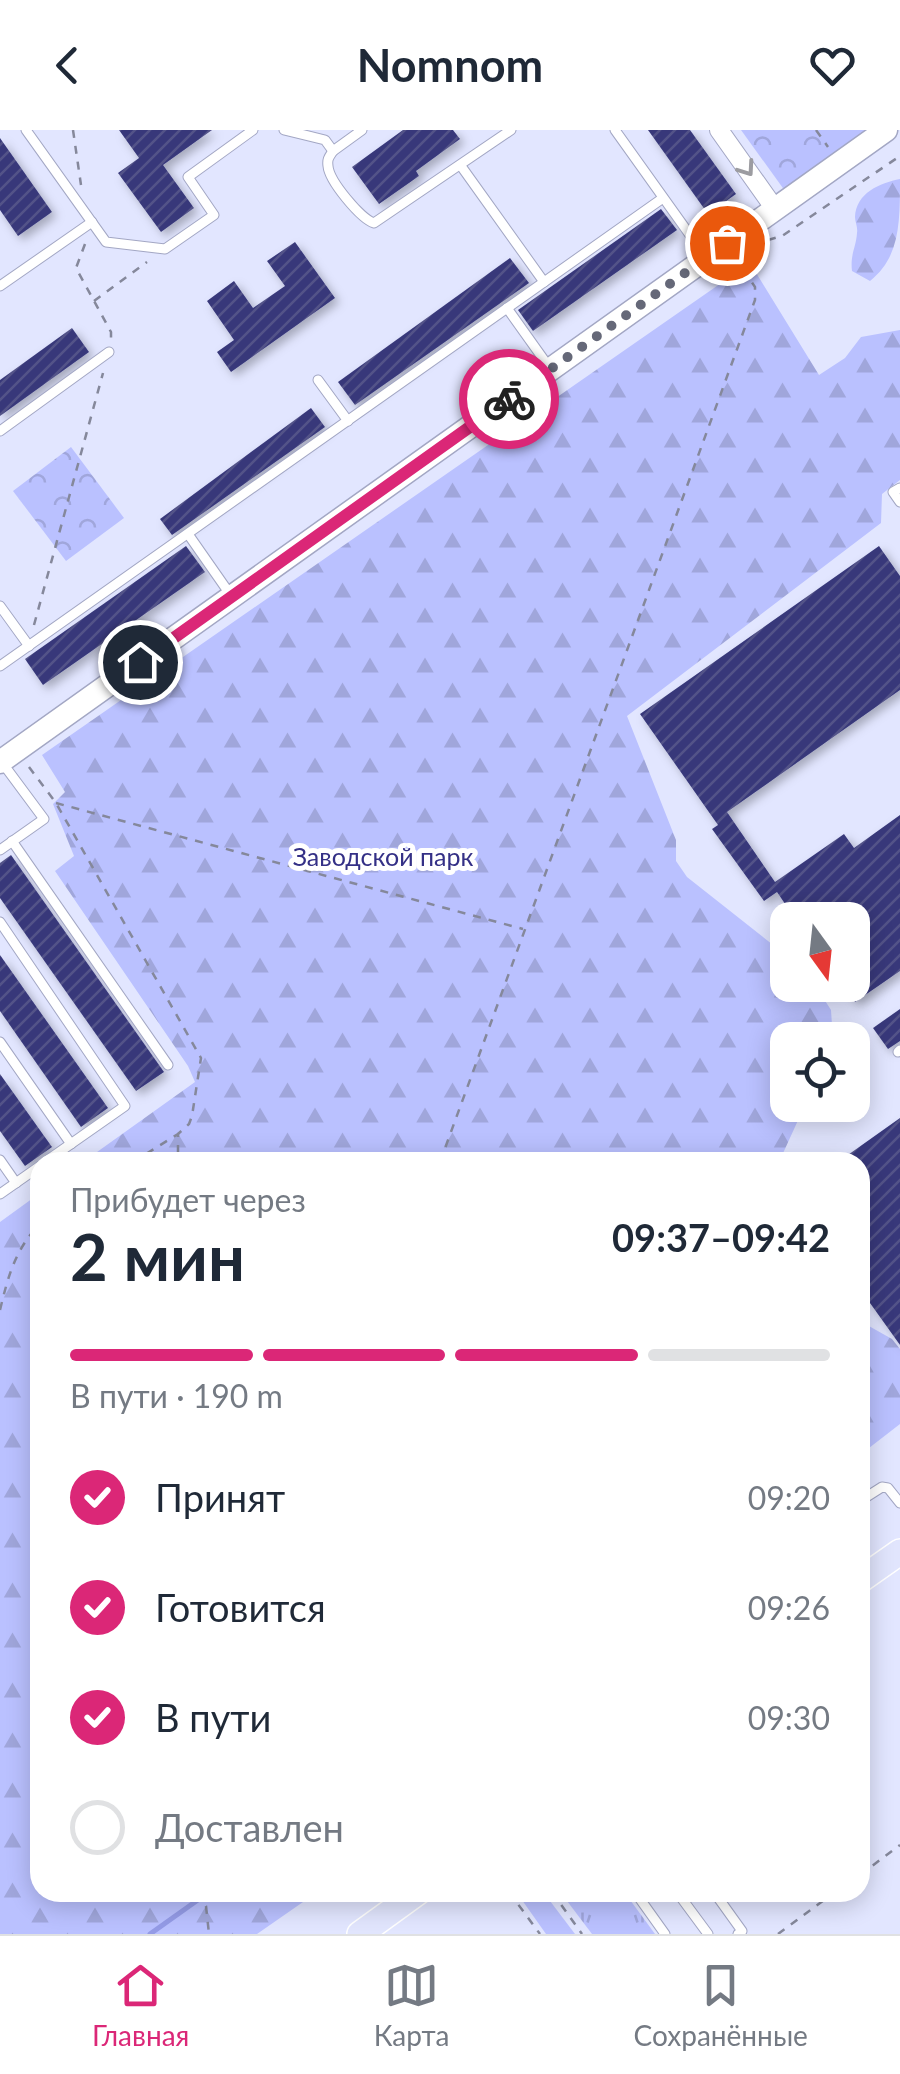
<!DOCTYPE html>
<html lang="ru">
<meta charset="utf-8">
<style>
:root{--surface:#fff;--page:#f6f6f7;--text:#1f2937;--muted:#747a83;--line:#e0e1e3;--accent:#db2777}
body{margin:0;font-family:Lato,sans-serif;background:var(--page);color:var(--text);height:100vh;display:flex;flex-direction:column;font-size:38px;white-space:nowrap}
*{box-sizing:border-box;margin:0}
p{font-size:32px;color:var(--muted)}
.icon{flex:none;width:55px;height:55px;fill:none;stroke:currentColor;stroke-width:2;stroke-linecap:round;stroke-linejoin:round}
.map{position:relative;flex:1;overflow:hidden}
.drawer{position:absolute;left:30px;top:1022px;width:840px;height:750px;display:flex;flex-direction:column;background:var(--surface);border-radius:30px;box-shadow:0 5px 25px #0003}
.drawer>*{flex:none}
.needle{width:65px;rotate:165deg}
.tools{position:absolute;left:770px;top:772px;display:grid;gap:20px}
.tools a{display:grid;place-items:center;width:100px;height:100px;border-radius:20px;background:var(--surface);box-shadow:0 5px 25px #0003;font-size:50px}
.pin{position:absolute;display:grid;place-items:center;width:85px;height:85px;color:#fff;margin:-42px;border:5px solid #fff;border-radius:50%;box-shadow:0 2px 10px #0007}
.courier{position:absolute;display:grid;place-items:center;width:100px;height:100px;margin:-50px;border:8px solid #db2777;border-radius:50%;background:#fff;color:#222;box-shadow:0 2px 12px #0007}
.overview em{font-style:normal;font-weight:700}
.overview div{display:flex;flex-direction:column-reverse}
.overview{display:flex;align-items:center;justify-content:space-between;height:170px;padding:0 40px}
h1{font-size:65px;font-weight:700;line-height:75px}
.bar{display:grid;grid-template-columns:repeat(4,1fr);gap:15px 10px;align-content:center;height:120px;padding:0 40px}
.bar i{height:12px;border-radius:8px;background:var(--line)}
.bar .on{background:var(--accent)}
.bar p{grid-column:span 4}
ol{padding:0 40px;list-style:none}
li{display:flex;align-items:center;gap:30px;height:110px}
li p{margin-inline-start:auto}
li .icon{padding:10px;border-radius:50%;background:var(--accent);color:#fff;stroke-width:4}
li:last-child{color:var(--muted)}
li i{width:55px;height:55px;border:5px solid var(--line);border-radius:50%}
header{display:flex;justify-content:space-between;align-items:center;height:130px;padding:0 40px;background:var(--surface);font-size:45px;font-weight:700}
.tabs{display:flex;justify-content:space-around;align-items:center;height:140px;border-top:2px solid var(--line);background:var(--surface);font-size:28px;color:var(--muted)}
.tabs a{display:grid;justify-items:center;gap:5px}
.tabs .on{color:var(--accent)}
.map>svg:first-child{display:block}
</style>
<header><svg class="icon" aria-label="back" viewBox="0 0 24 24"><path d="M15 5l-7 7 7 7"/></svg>Nomnom<svg class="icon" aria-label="heart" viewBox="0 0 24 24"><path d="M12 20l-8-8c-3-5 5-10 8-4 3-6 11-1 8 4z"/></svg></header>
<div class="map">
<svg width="900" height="1804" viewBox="0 0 900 1804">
<defs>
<pattern id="grass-tufts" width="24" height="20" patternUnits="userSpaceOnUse" patternTransform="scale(2.5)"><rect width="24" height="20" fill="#bac1ff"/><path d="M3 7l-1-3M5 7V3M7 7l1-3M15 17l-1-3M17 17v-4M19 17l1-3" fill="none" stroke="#a0a6db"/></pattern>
<pattern id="forest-firs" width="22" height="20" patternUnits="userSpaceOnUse" patternTransform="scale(2.5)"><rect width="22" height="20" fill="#bac1ff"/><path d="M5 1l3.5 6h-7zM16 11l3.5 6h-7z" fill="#a0a6db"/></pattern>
<pattern id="park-crowns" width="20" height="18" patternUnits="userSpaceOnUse" patternTransform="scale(2.5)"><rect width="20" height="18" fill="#bac1ff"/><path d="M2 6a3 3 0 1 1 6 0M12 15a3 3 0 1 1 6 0" fill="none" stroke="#a0a6db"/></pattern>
<pattern id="building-hatch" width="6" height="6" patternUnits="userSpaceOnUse" patternTransform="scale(2.5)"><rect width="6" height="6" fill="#38397a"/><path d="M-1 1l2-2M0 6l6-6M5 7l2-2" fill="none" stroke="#535388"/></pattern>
<filter id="shadow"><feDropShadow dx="4.5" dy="4.5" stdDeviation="5" flood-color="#0004"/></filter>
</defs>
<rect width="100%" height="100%" fill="#e2e6ff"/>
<!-- grass -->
<g fill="url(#grass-tufts)">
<polygon points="517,1763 544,1763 575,1804 546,1804"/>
<polygon points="561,1763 625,1763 655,1804 592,1804"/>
</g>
<!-- forest -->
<g fill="url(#forest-firs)">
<path d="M 900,49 C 900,93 900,127 870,151 L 852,141 C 850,124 856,118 857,103 C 858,97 855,92 855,87 C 856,63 880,53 900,49 Z"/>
<polygon points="750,133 819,245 845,228 861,207 900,200 900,350 882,364 881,393 627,586 676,710 676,731 687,747 787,826 788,855 815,855 831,880 833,910 788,910 788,975 805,975 779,1032 83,1032 195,952 188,936 55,741 74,726 53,674 65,662 42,625"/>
<polygon points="40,1063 40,1762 316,1763 257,1804 0,1804 0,1092"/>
<polygon points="860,1191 892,1209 900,1219 900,1294 860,1325"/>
</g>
<!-- park -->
<g fill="url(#park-crowns)">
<polygon points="741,0 871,0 785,61"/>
<polygon points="71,317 124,388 66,431 13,361"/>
</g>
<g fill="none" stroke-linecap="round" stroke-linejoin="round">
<!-- stream -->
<polyline stroke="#949be6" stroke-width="5" points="150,1804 209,1762"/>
</g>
<!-- building -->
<g fill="url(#building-hatch)" filter="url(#shadow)">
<polygon points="119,0 212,0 163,35 194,78 161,102 118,43 139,28"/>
<polygon points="403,0 453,0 460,9 416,41 419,46 379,74 352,37"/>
<polygon points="648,0 690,0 736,64 708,84"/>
<polygon points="0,8 52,82 18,106 0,80"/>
<polygon points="661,79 677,100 533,201 518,180"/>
<polygon points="295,112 335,168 231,242 217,222 234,210 207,171 234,151 253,178 285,156 267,131"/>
<polygon points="510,128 529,153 355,275 338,252"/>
<polygon points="72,198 89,222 0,286 0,250"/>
<polygon points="311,278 325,297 172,405 160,389"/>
<polygon points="186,416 205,442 43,555 25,529"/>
<polygon points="879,416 900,446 900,560 727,682 775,752 844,704 854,718 900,685 900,841 855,872 843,855 852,855 852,790 796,790 777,762 764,771 712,699 718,695 640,584"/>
<polygon points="11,725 164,942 136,961 0,768 0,733"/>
<polygon points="0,825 108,978 81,997 0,881"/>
<polygon points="900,879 900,911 888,919 873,898"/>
<polygon points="0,944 52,1017 25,1036 0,1001"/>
<polygon points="900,988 900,1215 860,1159 860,1032 838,1032"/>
</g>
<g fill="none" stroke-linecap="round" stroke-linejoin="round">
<!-- lane casing -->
<g stroke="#a3a7c4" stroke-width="11">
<g id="lane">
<polyline points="26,0 106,112 165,119 214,85 188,47 253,0"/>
<polyline points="284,0 325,10 333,21 362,0"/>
<polyline points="615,0 705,126"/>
<path d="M 333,21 C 329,27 327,29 328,36 C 329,51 361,89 374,93 L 511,0"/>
<polyline points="461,36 544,152"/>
<polyline points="0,156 92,92"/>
<polyline points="507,178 549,237"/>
<polyline points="318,250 348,291"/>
<polyline points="0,301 109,222"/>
<polyline points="900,358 893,362 900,372"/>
<polyline points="188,404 232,467"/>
<polyline points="0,476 29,516"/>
<polyline points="0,536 663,68"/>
<polyline points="12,711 168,935"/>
<polyline points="0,720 44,689 1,631"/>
<polyline points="0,792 125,976 45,1032"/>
<polyline points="0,912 71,1014"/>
<polyline points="898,922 900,920"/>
<polyline points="0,1030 16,1053"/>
<polyline points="0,1064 40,1036"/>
<polyline points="860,1371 882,1357 888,1358 900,1373"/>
<polyline points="635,1762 665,1804"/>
<polyline points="677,1762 708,1804"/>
<polyline points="714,1762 742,1801 738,1804"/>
</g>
</g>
<!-- street casing -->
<g stroke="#a3a7c4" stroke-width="20">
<polyline id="street" points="719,0 775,79"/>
</g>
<!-- secondary casing -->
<g stroke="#a3a7c4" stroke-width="25">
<polyline id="secondary" points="0,632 886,0"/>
</g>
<!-- primary casing -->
<g stroke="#fff" stroke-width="28">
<g id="primary">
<polyline points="860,1450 900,1422"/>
<polyline points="360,1804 418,1762"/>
</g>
</g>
<!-- path -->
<g stroke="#85889b" stroke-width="2.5" stroke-dasharray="8 8" stroke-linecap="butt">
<polyline points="73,0 81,55"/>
<polyline points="816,0 828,17"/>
<polyline points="768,110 782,106 900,26"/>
<polyline points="85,114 76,138 111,202 111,211"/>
<polyline points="94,171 147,132"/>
<polyline points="34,495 103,243"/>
<polyline points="29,637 56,673 201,928 192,986 189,994 178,1004"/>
<polyline points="56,673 523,799"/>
<polyline points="133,1032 178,1004 178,1032"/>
<polyline points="440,1032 755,170 755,157 737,130"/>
<path d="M 0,1180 C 8,1147 15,1119 40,1094"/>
<polyline points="860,1745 900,1715"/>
<polyline points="198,1762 206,1776 209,1804"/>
<polyline points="509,1762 540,1804"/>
<polyline points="552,1762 582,1804"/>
<polyline points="778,1804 835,1762"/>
</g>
<!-- lane -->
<use href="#lane" stroke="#fff" stroke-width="9"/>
<!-- street -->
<use href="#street" stroke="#fff" stroke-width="18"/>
<!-- secondary -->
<use href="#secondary" stroke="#fff" stroke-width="22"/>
<!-- primary -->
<use href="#primary" stroke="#e1e5fd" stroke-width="25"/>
</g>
<!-- one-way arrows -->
<defs><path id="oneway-chevron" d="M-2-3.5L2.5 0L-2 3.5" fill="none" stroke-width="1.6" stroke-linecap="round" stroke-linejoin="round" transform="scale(2.5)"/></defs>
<use stroke="#9c9ca1" href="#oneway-chevron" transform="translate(747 39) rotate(55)"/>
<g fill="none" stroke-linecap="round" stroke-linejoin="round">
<!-- done -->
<polyline stroke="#656878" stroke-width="10" stroke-dasharray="0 18" points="509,269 727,113"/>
<!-- route -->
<polyline stroke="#db2777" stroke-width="12" points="140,532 509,269"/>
</g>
<g text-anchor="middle" stroke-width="10" stroke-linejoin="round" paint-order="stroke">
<!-- park labels -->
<g font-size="25" fill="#343086" stroke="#fff">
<text x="383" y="736">Заводской парк</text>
</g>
</g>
</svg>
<div class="tools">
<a><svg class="needle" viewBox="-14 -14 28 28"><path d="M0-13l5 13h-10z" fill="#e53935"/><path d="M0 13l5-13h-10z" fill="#747a83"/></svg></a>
<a><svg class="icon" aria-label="locate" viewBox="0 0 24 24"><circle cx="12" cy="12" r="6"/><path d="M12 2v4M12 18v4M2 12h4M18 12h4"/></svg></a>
</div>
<div class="pin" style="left:727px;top:113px;background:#ea580c"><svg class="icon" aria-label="bag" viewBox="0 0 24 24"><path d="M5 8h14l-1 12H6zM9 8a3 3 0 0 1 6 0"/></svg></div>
<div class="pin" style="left:140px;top:532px;background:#1f2937"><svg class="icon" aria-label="home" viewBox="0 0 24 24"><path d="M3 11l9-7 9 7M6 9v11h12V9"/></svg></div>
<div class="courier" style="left:509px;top:269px"><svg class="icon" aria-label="bike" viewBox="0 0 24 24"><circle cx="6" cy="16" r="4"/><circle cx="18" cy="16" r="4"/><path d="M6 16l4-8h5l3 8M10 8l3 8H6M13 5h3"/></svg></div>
<section class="drawer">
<div class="overview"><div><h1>2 мин</h1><p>Прибудет через</p></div><em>09:37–09:42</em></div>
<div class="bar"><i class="on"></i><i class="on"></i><i class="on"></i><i></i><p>В пути · 190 m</p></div>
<ol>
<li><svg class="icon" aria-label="check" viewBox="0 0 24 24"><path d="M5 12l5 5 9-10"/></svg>Принят<p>09:20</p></li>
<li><svg class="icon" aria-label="check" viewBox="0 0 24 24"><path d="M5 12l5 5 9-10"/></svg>Готовится<p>09:26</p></li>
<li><svg class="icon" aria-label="check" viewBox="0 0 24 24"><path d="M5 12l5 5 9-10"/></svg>В пути<p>09:30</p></li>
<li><i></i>Доставлен</li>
</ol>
</section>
</div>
<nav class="tabs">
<a class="on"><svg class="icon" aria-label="home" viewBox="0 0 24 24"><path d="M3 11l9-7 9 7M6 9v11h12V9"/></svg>Главная</a>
<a><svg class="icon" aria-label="map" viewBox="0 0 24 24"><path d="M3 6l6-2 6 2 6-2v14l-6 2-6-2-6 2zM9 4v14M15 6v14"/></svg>Карта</a>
<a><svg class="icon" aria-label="saved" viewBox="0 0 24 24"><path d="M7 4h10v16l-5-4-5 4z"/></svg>Сохранённые</a>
</nav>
